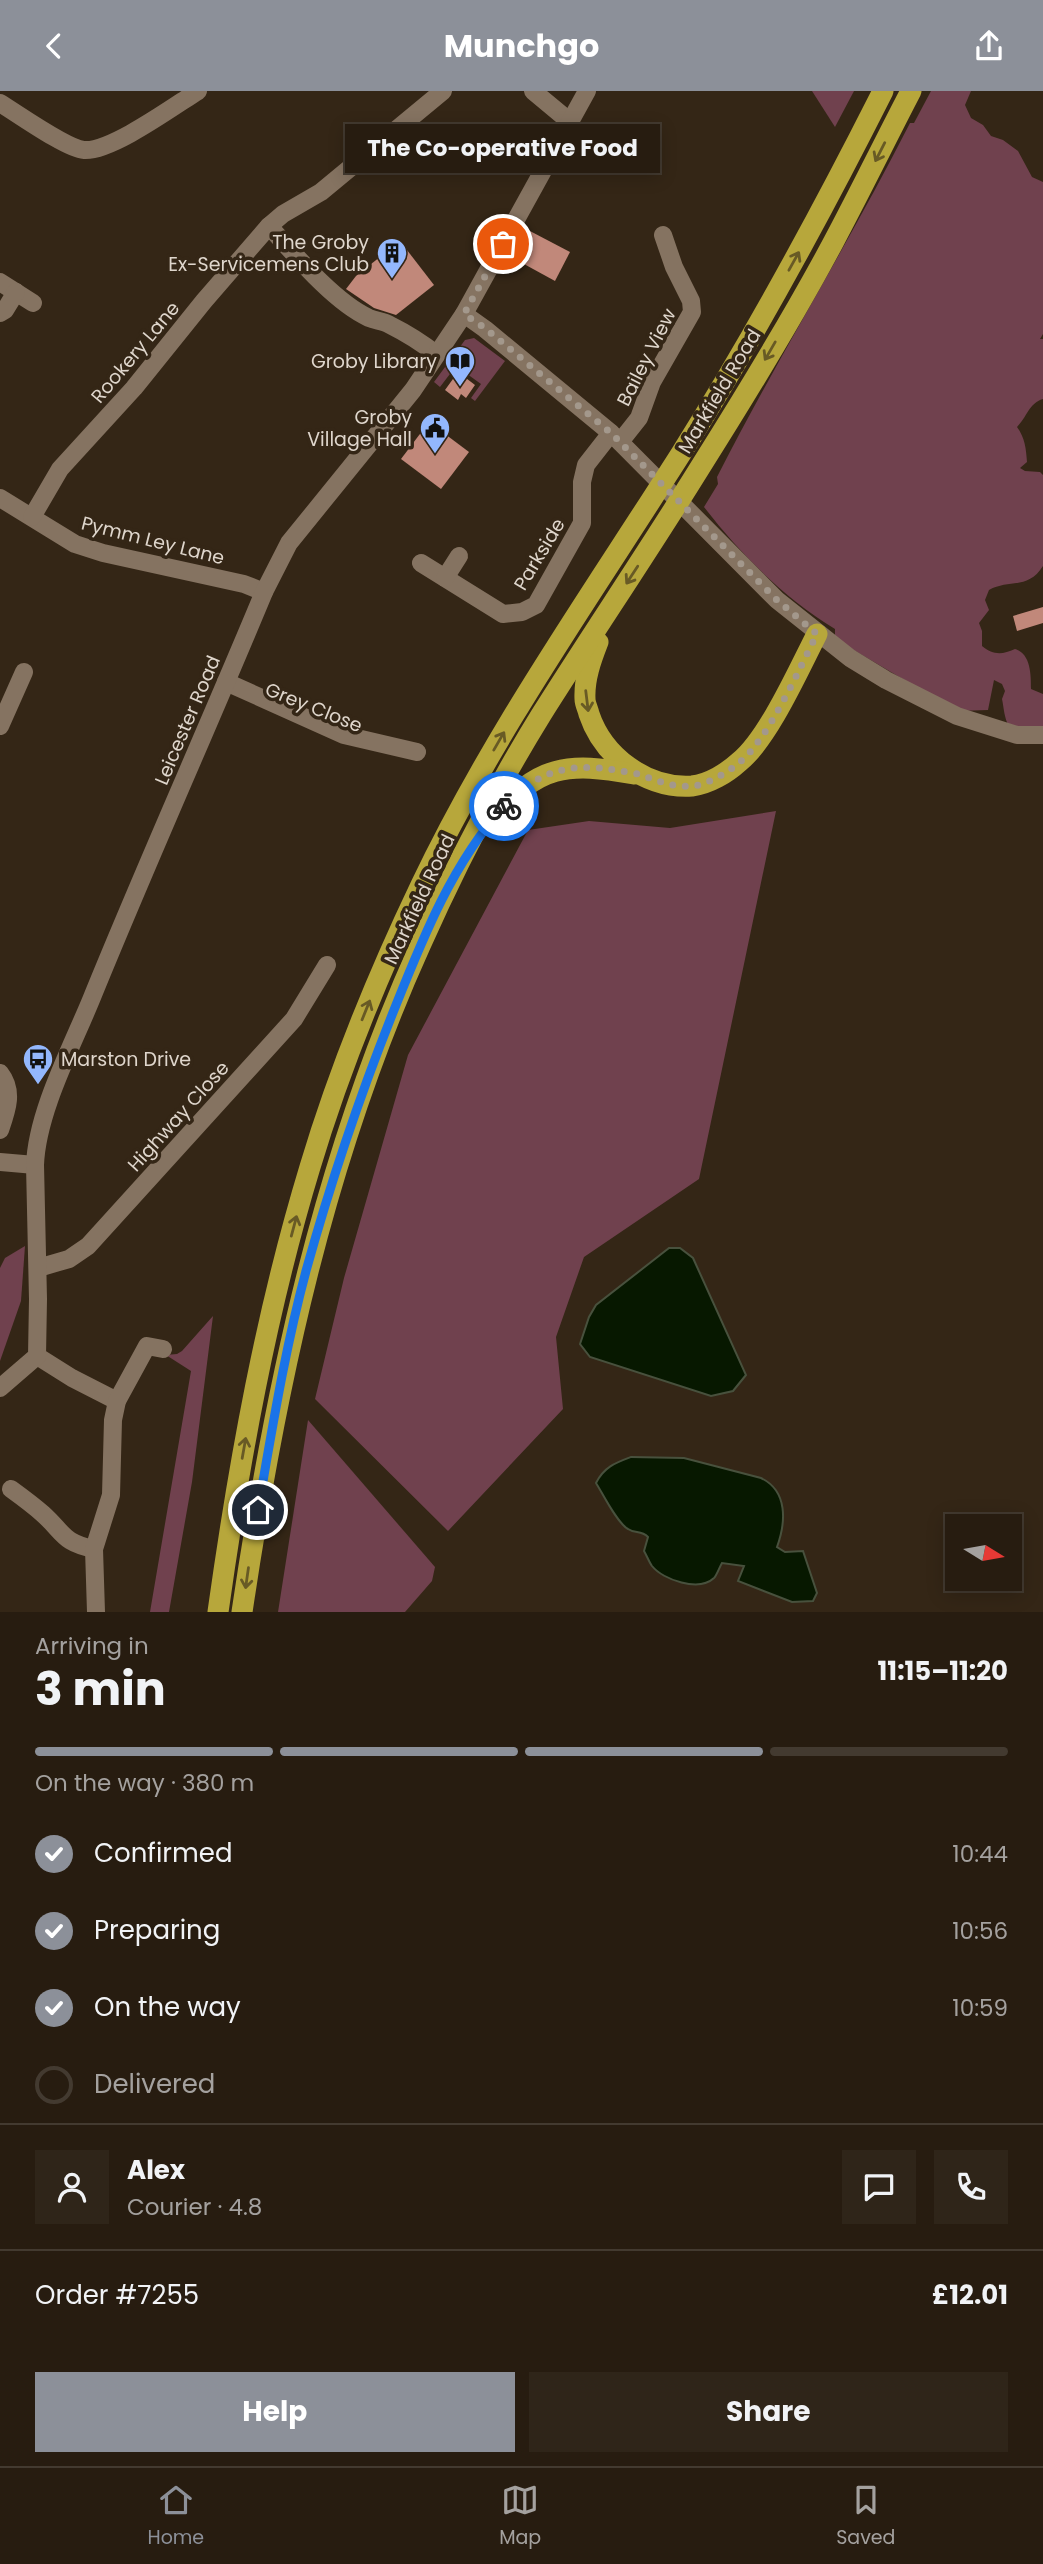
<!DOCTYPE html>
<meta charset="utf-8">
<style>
:root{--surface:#271c10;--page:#2f2519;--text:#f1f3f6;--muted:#a4a19f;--line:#433a30;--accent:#8c9099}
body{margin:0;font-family:Poppins,sans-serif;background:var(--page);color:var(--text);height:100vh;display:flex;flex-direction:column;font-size:26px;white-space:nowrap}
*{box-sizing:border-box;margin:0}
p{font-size:23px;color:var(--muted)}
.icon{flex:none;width:38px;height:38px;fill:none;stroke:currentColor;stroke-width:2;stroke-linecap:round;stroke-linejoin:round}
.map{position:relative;height:1521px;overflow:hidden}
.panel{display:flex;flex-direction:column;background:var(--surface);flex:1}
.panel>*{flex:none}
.needle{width:46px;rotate:101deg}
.controls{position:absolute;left:945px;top:1423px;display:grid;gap:14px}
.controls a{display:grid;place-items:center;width:77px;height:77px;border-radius:0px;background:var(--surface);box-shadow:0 4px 18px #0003,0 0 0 2px var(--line);font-size:35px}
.pin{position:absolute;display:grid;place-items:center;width:60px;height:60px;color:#fff;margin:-30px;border:4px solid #fff;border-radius:50%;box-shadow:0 2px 7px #0007}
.courier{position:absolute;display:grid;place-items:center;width:70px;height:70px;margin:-35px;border:5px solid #1a73e8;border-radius:50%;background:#fff;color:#222;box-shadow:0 2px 9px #0007}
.bubble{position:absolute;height:49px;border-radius:0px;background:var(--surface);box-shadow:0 4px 18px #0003,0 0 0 2px var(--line);font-size:23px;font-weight:700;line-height:49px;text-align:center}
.head em{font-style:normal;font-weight:700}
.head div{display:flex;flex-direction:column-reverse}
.head{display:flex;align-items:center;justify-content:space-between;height:119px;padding:0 35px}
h1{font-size:46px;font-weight:700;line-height:52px}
.bar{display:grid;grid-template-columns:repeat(4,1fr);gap:10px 7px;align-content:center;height:84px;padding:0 35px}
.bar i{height:9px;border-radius:5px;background:var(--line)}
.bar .on{background:var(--accent)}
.bar p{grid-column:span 4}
.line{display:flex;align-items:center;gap:18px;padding:0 35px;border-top:2px solid var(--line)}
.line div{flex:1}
.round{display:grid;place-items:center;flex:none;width:74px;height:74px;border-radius:0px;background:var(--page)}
ol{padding:0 35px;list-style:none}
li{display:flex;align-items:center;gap:21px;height:77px}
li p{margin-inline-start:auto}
li .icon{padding:7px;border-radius:50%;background:var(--accent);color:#fff;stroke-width:4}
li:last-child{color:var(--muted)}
li i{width:38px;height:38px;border:4px solid var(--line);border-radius:50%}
.primary-button{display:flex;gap:14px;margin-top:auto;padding:14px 35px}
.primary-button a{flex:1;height:80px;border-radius:0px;background:var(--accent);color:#fff;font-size:28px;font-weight:700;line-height:80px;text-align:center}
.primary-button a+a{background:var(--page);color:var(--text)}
header{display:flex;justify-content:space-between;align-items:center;height:91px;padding:0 35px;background:var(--accent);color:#fff;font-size:32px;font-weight:700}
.tabs{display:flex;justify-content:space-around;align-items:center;height:98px;border-top:2px solid var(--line);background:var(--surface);font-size:19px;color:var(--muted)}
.tabs a{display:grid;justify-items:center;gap:4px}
.tabs .on{color:var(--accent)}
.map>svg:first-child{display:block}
</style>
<header><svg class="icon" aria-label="back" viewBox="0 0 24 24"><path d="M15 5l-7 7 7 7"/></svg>Munchgo<svg class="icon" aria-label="share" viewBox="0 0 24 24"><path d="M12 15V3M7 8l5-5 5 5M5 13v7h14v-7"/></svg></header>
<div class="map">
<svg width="1043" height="1521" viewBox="0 0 1043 1521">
<rect width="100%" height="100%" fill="#342616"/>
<!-- green -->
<g fill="#70414e">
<polygon points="812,0 854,0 835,36"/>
<path d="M 931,0 L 971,0 L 965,14 L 971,27 L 983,34 L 991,45 L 1003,49 L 1018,60 L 1032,86 L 1043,91 L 1043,243 L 1040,248 L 1043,248 L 1043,308 C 1029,312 1027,326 1017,336 C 1025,347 1026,357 1027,371 L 1020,377 L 1025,380 L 1040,381 L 1043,384 L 1043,475 C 1028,499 1009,488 989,499 L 985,509 L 989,519 L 979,532 L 982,540 L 982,555 C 993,564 1002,564 1015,558 C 1031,563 1031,584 1031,598 L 1043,603 L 1043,636 L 1009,635 C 1004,627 1004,617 1002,608 L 1005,600 L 1002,593 L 994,589 L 988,619 L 957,620 L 835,548 L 835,538 C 783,506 741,464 704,416 L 718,393 L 717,386 C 778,266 849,152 910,32 L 914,32 Z"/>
<polygon points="474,247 505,270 475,310 471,307 481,293 456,275 440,296 434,291 465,249"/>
<polygon points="776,720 699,1088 584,1166 556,1246 563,1318 448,1440 315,1308 344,1187 408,964 528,739 589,730 670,737"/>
<polygon points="25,1155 21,1210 0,1270 0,1177 5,1167"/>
<polygon points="213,1225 192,1391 169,1521 150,1521 191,1280 166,1264 177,1263 182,1260"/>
<polygon points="308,1329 435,1476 432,1490 405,1521 278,1521"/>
</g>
<!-- water -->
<g fill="#071800" stroke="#48513d" stroke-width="2">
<polygon points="669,1157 680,1157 693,1167 746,1284 733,1300 711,1305 590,1266 580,1253 589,1226 596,1214"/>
<path d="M 631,1366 L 684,1367 L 761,1387 C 788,1400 786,1431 777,1456 L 785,1461 L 803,1460 L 817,1502 L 813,1510 L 792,1511 L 738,1490 L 744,1475 L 722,1472 C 719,1477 717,1484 714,1487 C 699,1501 663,1489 652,1475 C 649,1471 647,1465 644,1460 L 648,1446 C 641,1439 635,1443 628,1438 C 617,1432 603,1403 596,1392 C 604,1376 615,1372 631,1366 Z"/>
</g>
<!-- building -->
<g fill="#c1887a">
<polygon points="528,139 570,161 555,190 513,167"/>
<polygon points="400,150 434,194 396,224 374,217 346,198 356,185"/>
<polygon points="458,281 475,294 466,307 461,303 458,309 445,299"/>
<polygon points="429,331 469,361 441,398 401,368"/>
<polygon points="1043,516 1043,532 1017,540 1013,525"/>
</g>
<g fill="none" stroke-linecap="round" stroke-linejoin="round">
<!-- minor -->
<g stroke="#857361" stroke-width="18">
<polyline points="533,0 569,30"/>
<path d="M 0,12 C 18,23 67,58 84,59 C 111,61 174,15 198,0"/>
<path d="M 269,135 C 295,164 334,211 369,227 C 376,230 384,230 390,234 C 406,242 422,252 436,263"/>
<polyline points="0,191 33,212"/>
<polyline points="0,222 5,219 16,201"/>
<polyline points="464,223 485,238 611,342 777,509 850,567 886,589 957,625 1017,644 1043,644"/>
<polyline points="620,351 639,327 652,291 692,221 691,210 674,176 663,144"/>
<polyline points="0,407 75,453 103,462 244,493 264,501"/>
<polyline points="32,426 60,378 134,297 204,210 269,135 283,123 321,101 443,0"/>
<polyline points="421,472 503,523 522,521 536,514 582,432 582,391 586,374 611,342"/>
<polyline points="445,487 459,465"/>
<polyline points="226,591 344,644 417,661"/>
<polyline points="0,635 24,581"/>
<path d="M 0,982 C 14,1000 7,1019 0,1039"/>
<polyline points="0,1071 35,1074"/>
<polyline points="38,1177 69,1168 88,1155 294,928 327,874"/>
<polyline points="37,1265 72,1287 117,1310"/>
<path d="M 0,1297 L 37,1265 L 38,1208 L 35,1074 C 37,1020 73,954 93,904 C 148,769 208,636 264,501 L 289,452 L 413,299 L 464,223 L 587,0"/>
<path d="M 11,1398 C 22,1406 33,1414 43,1423 C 65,1443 62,1451 94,1458"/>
<polyline points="96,1521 94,1458 111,1404 113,1329 117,1310 147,1255 163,1258"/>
</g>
<!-- highway -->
<g stroke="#b7a73b" stroke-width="21">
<path d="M 598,551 C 591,569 584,588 585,608 C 585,613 588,618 589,623 C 603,665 646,698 692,695 C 709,693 727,682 739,671 C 768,648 799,578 817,543"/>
<path d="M 493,729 C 537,673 568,671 634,683"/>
<path d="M 218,1521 C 239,1371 266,1221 310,1076 C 339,979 378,884 421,794 C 494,641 592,503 682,361 C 755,244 821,123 883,0"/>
<path d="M 242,1521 C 276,1292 324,1067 420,855 C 455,776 496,697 541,624 C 594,540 649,459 701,375 C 747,302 793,227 834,150 C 860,101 885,50 911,0"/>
</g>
</g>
<!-- one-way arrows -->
<defs><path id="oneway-shaft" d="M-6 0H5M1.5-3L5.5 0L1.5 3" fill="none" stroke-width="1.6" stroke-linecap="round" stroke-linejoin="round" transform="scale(1.75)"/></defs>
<g stroke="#685a25">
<use href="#oneway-shaft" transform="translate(880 61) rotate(117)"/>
<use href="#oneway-shaft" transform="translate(794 170) rotate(-61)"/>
<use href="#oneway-shaft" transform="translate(770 260) rotate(120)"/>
<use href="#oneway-shaft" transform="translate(632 484) rotate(123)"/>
<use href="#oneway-shaft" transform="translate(587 610) rotate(83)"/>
<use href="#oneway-shaft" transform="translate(499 650) rotate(-60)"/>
<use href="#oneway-shaft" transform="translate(366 919) rotate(-68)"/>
<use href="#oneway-shaft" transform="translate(294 1135) rotate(-75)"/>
<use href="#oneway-shaft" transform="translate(244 1357) rotate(-80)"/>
<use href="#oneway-shaft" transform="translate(247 1487) rotate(98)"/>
</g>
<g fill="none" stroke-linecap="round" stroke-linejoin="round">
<!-- done -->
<path stroke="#a3988c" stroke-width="7" stroke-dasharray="0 12.6" d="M 503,153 L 464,223 L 485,237 L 611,342 L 777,509 L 817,543 C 799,578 769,647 740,671 C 728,681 709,693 693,695 C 674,697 658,690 641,684 C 633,681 623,681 615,679 C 569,671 536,681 504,715"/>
<!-- route -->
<path stroke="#1a73e8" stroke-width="9" d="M 258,1419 C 272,1339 285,1258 306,1180 C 331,1090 361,1001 396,914 C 424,844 453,772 504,715"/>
</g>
<!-- icons -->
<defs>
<g id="building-pin" transform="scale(1.575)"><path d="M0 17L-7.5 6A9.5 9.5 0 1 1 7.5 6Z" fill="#93b7fd" stroke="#342616"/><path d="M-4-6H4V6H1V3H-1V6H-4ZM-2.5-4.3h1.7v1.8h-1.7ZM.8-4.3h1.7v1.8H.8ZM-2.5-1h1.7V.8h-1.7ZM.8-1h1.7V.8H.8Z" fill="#111"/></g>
<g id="library-pin" transform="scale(1.575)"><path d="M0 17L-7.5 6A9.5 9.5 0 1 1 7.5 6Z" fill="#93b7fd" stroke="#342616"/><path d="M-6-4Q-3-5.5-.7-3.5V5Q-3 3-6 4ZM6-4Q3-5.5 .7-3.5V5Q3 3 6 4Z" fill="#111"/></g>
<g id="civic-pin" transform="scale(1.575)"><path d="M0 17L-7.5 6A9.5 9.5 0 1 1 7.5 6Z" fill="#93b7fd" stroke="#342616"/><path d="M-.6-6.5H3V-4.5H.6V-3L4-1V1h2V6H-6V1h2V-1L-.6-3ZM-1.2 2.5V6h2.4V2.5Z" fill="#111"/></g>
<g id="bus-pin" transform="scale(1.575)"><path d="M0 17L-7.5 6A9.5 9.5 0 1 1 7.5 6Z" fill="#93b7fd" stroke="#342616"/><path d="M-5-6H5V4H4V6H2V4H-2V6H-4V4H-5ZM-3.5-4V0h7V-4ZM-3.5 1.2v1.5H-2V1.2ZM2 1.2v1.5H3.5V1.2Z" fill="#111"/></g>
</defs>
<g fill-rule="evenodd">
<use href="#building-pin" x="392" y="162"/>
<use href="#library-pin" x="460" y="270"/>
<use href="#civic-pin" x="435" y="337"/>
<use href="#bus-pin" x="38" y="968"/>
</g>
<g text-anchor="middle" stroke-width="7" stroke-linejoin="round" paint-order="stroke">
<!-- poi labels -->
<g font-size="19" fill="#dfd6cc" stroke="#342616" text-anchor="end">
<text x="369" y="158">The Groby<tspan x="369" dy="22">Ex-Servicemens Club</tspan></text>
<text x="437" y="277">Groby Library</text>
<text x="412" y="333">Groby<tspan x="412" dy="22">Village Hall</tspan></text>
<text x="61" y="975" text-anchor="start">Marston Drive</text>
</g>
<!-- street labels -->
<g font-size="19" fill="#dfd6cc" stroke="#342616">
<text transform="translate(135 261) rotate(-50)" y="7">Rookery Lane</text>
<text transform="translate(646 266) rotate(-63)" y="7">Bailey View</text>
<text transform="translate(719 300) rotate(-59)" y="7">Markfield Road</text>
<text transform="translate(153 449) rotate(14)" y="7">Pymm Ley Lane</text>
<text transform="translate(539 463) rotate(-59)" y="7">Parkside</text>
<text transform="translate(314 616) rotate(22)" y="7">Grey Close</text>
<text transform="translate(187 629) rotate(-67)" y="7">Leicester Road</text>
<text transform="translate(419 808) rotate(-65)" y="7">Markfield Road</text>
<text transform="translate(178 1025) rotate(-48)" y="7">Highway Close</text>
</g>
</g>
</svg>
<div class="controls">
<a><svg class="needle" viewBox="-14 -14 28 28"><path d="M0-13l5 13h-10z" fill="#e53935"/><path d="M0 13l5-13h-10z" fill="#a4a19f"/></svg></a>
</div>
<div class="pin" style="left:503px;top:153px;background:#ea580c"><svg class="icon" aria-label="bag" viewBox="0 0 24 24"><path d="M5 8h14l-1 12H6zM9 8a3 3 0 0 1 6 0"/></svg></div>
<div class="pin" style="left:258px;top:1419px;background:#1f2937"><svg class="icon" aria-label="home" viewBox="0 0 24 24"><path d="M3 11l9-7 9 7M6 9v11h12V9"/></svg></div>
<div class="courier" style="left:504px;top:715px"><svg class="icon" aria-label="bike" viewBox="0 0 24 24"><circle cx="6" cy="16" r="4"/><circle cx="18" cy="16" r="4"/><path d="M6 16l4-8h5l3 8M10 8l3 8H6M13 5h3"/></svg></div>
<div class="bubble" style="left:345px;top:33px;width:315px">The Co-operative Food</div>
</div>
<section class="panel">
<div class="head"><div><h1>3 min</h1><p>Arriving in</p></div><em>11:15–11:20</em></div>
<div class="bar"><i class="on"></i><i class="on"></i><i class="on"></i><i></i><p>On the way · 380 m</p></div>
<ol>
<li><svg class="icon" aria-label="check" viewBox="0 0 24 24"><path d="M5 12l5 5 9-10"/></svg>Confirmed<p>10:44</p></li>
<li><svg class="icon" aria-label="check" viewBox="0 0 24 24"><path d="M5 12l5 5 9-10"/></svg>Preparing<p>10:56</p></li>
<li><svg class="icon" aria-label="check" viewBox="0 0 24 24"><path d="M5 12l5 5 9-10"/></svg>On the way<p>10:59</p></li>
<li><i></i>Delivered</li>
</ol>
<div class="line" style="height:126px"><a class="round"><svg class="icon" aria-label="person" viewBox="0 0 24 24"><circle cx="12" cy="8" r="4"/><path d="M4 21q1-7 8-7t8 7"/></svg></a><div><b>Alex</b><p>Courier · 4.8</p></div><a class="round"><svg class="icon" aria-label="chat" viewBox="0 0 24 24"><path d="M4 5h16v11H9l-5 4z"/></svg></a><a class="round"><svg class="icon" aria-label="phone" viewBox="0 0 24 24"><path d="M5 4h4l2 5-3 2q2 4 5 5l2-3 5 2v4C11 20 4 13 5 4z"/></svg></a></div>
<div class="line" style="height:91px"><div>Order #7255</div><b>£12.01</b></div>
<div class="primary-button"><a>Help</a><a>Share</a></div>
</section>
<nav class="tabs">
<a class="on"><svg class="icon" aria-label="home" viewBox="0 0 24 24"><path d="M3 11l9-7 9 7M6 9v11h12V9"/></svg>Home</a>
<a><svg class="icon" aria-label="map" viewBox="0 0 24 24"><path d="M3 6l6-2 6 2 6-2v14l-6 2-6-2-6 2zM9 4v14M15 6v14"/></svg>Map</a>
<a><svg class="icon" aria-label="saved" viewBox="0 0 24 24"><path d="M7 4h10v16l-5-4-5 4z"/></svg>Saved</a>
</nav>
